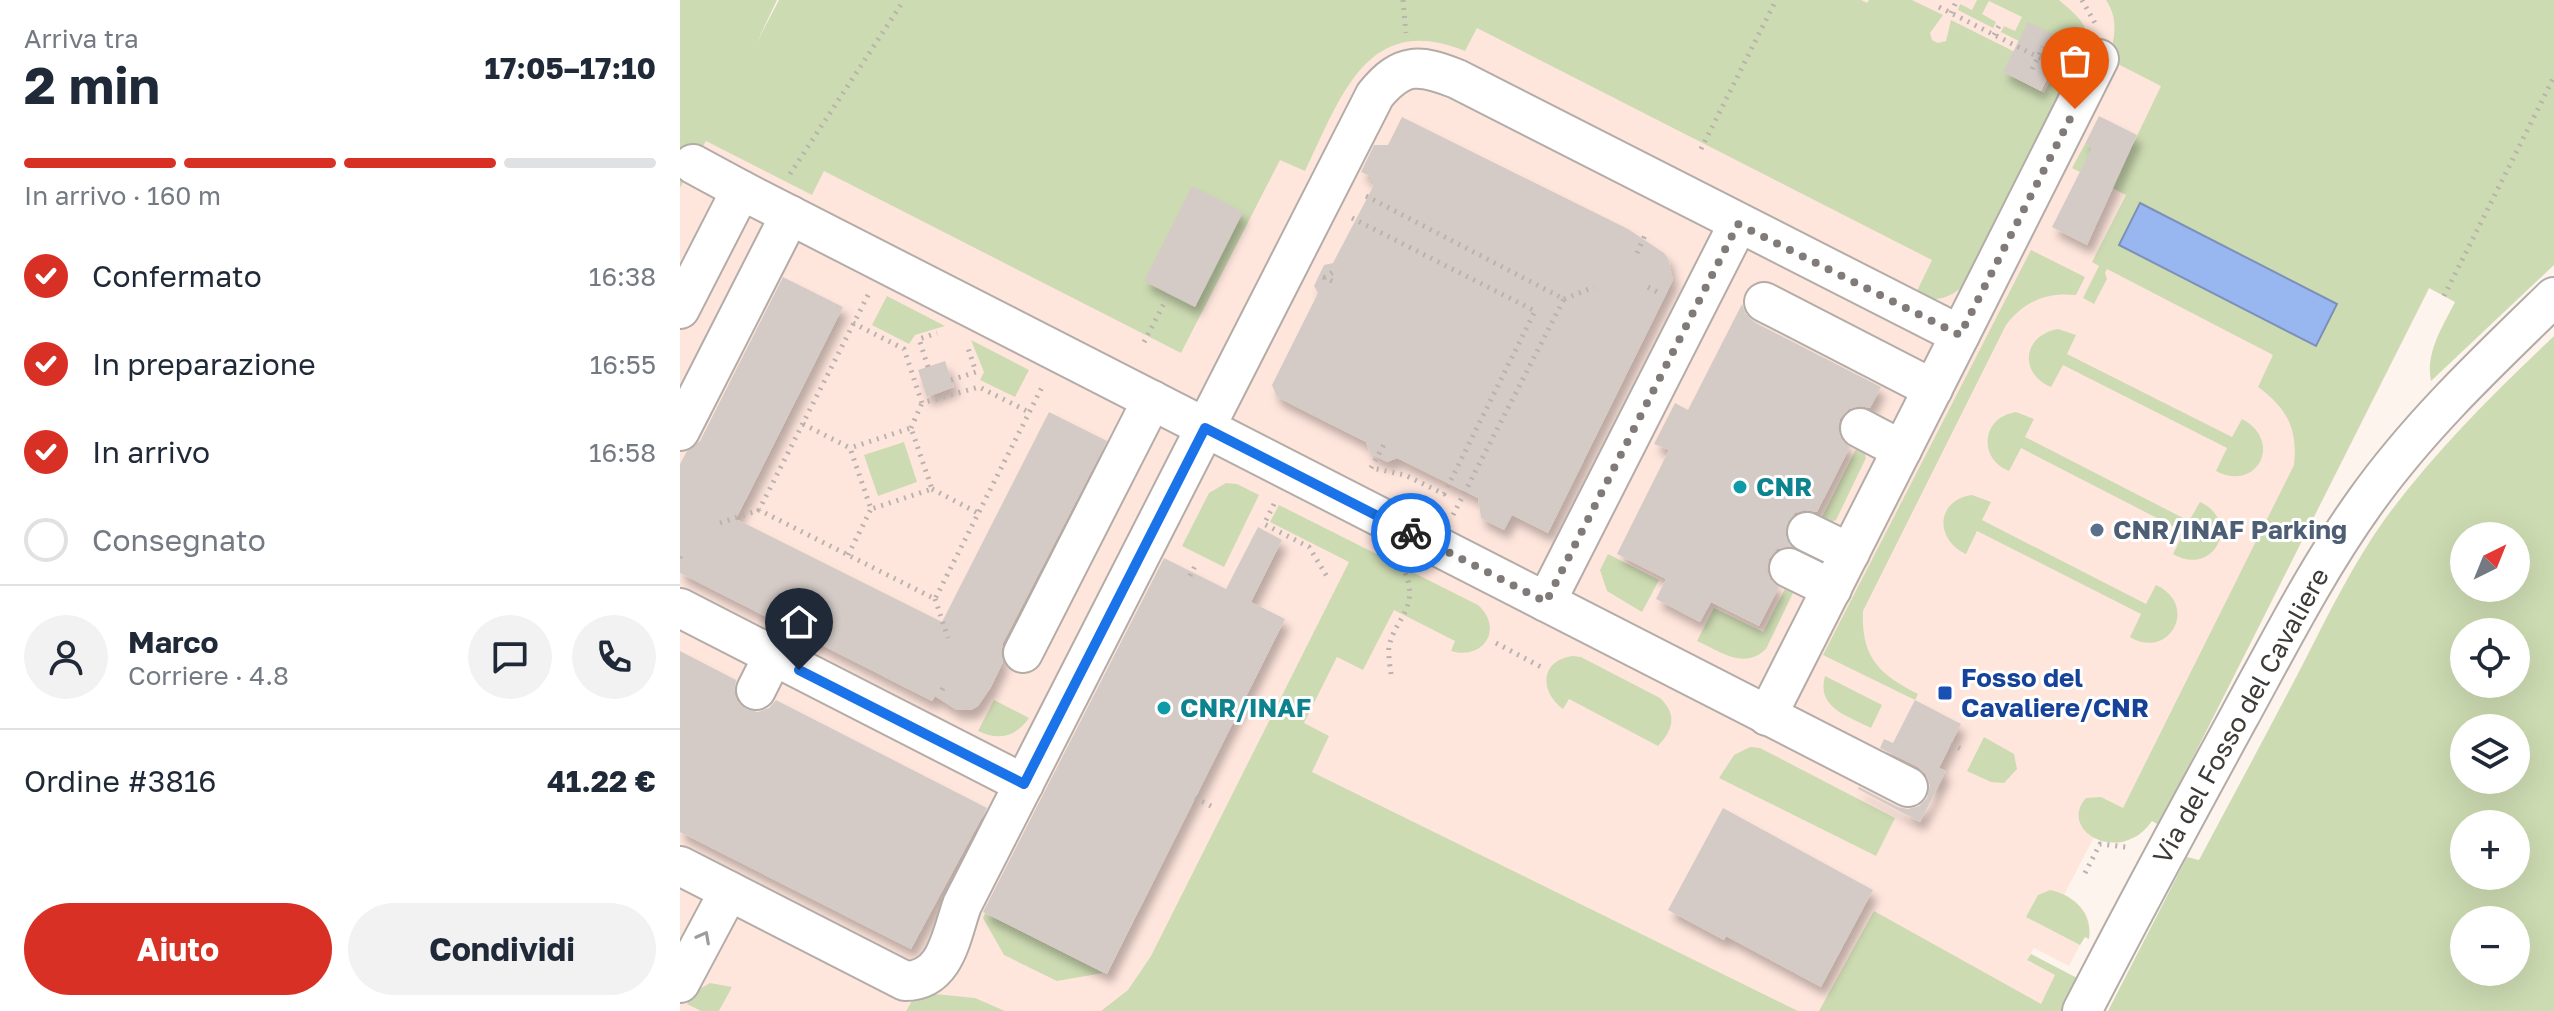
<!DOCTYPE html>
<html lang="it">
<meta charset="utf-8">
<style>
:root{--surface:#fff;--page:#f2f2f3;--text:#1f2937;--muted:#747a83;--line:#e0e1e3;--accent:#d93025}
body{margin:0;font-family:"Golos Text",sans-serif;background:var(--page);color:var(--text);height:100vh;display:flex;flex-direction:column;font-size:30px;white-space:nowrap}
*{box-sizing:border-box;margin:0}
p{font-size:26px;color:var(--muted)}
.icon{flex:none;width:44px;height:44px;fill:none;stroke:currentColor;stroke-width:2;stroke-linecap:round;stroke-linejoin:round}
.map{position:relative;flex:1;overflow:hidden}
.side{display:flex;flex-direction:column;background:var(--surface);width:680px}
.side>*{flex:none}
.needle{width:52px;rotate:43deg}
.tools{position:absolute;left:1770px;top:522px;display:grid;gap:16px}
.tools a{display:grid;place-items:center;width:80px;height:80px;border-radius:50%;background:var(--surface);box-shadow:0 8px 32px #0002;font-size:40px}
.pin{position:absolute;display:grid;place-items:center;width:68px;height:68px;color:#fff;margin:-82px -34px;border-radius:50% 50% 50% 0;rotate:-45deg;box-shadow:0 0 8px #0007}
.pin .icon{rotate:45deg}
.courier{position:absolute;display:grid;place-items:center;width:80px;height:80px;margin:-40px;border:6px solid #1a73e8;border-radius:50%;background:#fff;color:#222;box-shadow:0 2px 10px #0007}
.head em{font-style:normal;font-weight:700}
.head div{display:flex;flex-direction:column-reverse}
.head{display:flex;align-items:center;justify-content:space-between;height:136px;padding:0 24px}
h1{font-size:52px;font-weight:700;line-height:60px}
.bar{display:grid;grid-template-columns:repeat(4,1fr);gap:12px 8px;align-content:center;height:96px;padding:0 24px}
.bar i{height:10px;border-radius:6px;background:var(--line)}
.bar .active{background:var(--accent)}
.bar p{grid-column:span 4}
.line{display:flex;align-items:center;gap:20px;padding:0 24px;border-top:2px solid var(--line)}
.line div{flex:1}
.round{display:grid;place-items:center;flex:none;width:84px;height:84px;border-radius:42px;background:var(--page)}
ol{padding:0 24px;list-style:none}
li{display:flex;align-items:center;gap:24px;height:88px}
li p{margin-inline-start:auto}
li .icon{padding:8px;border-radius:50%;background:var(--accent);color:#fff;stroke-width:4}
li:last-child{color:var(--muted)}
li i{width:44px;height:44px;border:4px solid var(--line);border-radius:50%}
.primary-button{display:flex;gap:16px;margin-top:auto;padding:16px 24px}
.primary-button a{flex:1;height:92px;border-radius:48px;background:var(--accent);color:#fff;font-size:32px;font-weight:700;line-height:92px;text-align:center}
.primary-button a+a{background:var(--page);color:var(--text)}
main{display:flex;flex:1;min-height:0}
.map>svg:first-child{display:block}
</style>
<main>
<section class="side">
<div class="head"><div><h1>2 min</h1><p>Arriva tra</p></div><em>17:05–17:10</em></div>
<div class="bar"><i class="active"></i><i class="active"></i><i class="active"></i><i></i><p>In arrivo · 160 m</p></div>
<ol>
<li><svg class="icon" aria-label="check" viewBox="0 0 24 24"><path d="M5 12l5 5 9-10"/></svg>Confermato<p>16:38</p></li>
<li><svg class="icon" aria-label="check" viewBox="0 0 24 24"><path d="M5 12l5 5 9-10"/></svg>In preparazione<p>16:55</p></li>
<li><svg class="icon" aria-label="check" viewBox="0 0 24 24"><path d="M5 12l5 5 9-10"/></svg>In arrivo<p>16:58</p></li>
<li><i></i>Consegnato</li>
</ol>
<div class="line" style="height:144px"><a class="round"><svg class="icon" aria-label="person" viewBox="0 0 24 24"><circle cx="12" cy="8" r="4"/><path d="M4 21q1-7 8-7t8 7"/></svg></a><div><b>Marco</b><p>Corriere · 4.8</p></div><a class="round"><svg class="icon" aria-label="chat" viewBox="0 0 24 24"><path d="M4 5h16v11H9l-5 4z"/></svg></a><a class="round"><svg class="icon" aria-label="phone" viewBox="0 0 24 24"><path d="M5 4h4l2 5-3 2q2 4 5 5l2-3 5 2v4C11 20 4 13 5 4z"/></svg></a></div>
<div class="line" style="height:104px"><div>Ordine #3816</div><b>41.22 €</b></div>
<div class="primary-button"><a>Aiuto</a><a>Condividi</a></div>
</section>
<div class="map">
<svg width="1874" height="1011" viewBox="0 0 1874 1011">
<defs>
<filter id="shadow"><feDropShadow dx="5" dy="9" stdDeviation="4" flood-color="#0004"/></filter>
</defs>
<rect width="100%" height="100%" fill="#fdf4ee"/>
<!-- commercial -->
<polygon fill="#ffe6dd" points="99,0 1874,0 1874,41 1479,825 1472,821 1458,836 1438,844 1414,837 1384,895 1401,907 1406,914 1409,923 1409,939 1404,937 1389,966 1354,948 1352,951 1348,961 1375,975 1359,1011 0,1011 0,188"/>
<!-- green -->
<g fill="#cddbb2" fill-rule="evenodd">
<path d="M 0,0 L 97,0 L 76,44 L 99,0 L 1181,0 L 1187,3 L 1189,0 L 1232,0 L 1263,15 L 1250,33 L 1252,40 L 1258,43 L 1266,41 L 1271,20 L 1351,60 L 1330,58 L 1324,72 L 1364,93 L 1371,79 L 1355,71 L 1358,65 L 1392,81 L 1291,278 C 1275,296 1258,305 1235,295 L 1252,260 L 797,28 L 785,51 C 686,10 660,100 625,171 L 600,160 L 501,353 L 144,171 L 132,195 L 26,141 L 0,188 Z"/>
<path d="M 1297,0 L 1379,0 C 1409,25 1416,35 1398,71 L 1321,32 L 1324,26 L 1335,31 L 1342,17 L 1309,1 L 1302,14 L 1316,22 L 1313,28 L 1278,10 L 1280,4 L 1292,10 Z"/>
<path d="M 1426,0 L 1874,0 L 1874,265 L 1751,381 C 1745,353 1763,326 1775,302 L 1749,288 L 1479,825 L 1472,821 C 1440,867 1377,830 1406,798 L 1421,797 L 1443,808 L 1614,465 C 1618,429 1607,408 1578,387 L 1593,355 L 1427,269 L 1425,273 L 1427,279 L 1414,304 L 1403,298 L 1419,266 L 1412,262 L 1446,195 L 1392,168 L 1405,144 L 1444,163 L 1481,86 L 1428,59 C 1435,39 1439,19 1426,0 Z"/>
<path d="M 1351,250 L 1405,277 L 1396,295 C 1367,292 1344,301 1326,325 L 1183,611 C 1181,657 1199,674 1238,694 L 1235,700 L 1143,655 Z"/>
<polygon points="207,296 265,326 235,335 229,344 192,325"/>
<path d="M 1378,329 L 1396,335 L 1387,354 L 1552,437 L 1562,419 C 1604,441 1577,493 1536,471 L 1547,448 L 1383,365 L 1371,387 C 1338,373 1343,335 1378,329 Z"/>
<path d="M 1874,336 L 1874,1011 L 1428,1011 L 1507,857 L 1519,860 C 1554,794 1590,728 1624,662 C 1649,613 1673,564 1705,519 C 1754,452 1814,393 1874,336 ZM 1784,536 L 1836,536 L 1836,588 L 1784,588 ZM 1784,632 L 1836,632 L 1836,684 L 1784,684 ZM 1836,728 L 1836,780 L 1784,780 L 1784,728 ZM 1784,824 L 1836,824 L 1836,876 L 1784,876 ZM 1784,920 L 1836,920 L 1836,972 L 1784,972 Z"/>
<polygon points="291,340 349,370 335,397 300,380 304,372"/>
<path d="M 1336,412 L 1354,419 L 1345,437 L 1509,521 L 1520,502 C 1563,522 1533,578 1493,554 L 1504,532 L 1341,448 L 1329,471 C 1297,458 1302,417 1336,412 Z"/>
<polygon points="224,442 237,482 198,496 184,455"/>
<polygon points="1176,449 1185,454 1186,458 1156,520 1152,522 1142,517"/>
<polygon points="546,483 557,484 579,495 544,567 502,546 529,493"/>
<path d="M 1292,495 L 1311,502 L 1302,520 L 1466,604 L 1476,585 C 1520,605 1489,661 1450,637 L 1461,614 L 1297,531 L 1286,554 C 1254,539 1256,500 1292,495 Z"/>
<path d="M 599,505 L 798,605 C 824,628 804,661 771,651 L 775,641 L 714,610 L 683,670 L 657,657 L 624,723 L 649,736 L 632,772 L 1118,1011 L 421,1011 L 448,990 L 471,956 L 669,562 L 590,522 Z"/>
<polygon points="928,554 979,580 962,612 927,591 920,570"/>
<path d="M 1105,589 L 1113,593 L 1086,649 C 1064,670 1041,652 1017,641 L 1034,608 L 1083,632 Z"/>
<path d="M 893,656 L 901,657 L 980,698 C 997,714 994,729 978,746 L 889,699 L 883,709 C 859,691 860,660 893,656 Z"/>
<path d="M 1145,676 L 1202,705 L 1191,728 C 1168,716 1136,708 1145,676 Z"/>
<path d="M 314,700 L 349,718 C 336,737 318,741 298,731 Z"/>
<polygon points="1304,737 1334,754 1337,769 1324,783 1311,782 1287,771"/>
<polygon points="1070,747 1080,748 1215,818 1196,856 1039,778 1054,755"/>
<path d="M 1370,890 C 1394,895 1413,913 1409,939 L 1405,937 L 1400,945 L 1346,917 L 1358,895 Z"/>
<polygon points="1194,911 1361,1004 1375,975 1347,960 1351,954 1401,980 1385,1011 1139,1011"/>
<polygon points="305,913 423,973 377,981 324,955 303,918"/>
<polygon points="30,983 52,987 39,1011 21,1011 7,1004 16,991"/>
<polygon points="255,994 295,998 325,1011 226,1011 232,1001"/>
</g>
<!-- water -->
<polygon fill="#98b6ef" stroke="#7d91b8" stroke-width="2" points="1460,203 1657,304 1636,346 1439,245"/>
<!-- building -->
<g fill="#d4cbc6" filter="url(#shadow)">
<polygon points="1348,22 1386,41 1361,91 1323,72"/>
<polygon points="1419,116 1457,135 1407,245 1372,227 1412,148 1405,144"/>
<polygon points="722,117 948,229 984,253 988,258 993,280 868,533 832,515 824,530 801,518 798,498 717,458 707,462 690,453 686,442 597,397 592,385 638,293 634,286 644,265 653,263 694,185 689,183 692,177 681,172 694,145 708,145"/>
<polygon points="512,186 563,212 515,307 464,281"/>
<polygon points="103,277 163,307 56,519 262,622 369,412 427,441 323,643 321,653 323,662 311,687 298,706 291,710 277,710 255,696 252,701 0,573 0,464 7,451 20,441"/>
<polygon points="1062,304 1066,314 1074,322 1201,387 1190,408 1180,406 1169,409 1160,419 1158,428 1161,439 1170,447 1137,512 1125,510 1115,513 1108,522 1105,534 1111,547 1097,549 1089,559 1087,570 1090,580 1099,587 1079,626 1031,602 1020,622 976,599 986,579 937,554 989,450 974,444 995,403 1008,410"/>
<polygon points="265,361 274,387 247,397 238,370"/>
<polygon points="578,527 602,540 571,602 605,619 427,974 303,912 484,558 546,589"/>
<polygon points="0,651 56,680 54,692 57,701 66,709 78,712 89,708 96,700 307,808 231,949 0,832"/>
<polygon points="1235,700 1281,724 1259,768 1266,771 1240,822 1178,789 1179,787 1218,807 1228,809 1239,806 1247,798 1250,785 1246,774 1238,767 1200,748 1204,739 1213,743"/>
<polygon points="1043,808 1193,890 1141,987 1046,936 1044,940 988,910"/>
</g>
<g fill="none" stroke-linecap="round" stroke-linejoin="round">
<!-- minor casing -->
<g stroke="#b4aca7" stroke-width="42">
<g id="minor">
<polyline points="13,164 61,190"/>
<polyline points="1084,302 1253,389"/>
<polyline points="0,309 61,190 1228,787"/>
<polyline points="1280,335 1419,59"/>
<polyline points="1180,428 1222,450"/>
<polyline points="0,431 110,215"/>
<polyline points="1127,532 1170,553"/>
<polyline points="1109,568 1152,589"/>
<polyline points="866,602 1058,224"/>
<polyline points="0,608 344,784"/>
<polyline points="343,653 472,400"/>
<polyline points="76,690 93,656"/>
<path d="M 0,866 L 225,981 C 266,981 271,936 282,905 L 695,95 C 722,62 739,64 777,79 L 1280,335 L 1087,716"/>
<polyline points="0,983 49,891"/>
<path d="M 1402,1011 C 1453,912 1506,814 1559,717 C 1599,644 1637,569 1685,502 C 1739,426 1807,362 1874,297"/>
</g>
</g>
<!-- path -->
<g stroke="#b9b2ae" stroke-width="5" stroke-dasharray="2 6" stroke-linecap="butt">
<polyline points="723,0 726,33"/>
<polyline points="1402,0 1415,23"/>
<polyline points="1259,7 1376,66"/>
<polyline points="1271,13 1276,2"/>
<polyline points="1314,35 1320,24"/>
<polyline points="1352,69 1363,47"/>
<polyline points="1021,149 1096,0"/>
<polyline points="110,174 224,0"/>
<polyline points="686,196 884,299 773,515"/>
<polyline points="672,218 855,311 764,494 725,475 692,468"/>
<polyline points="957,253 966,233"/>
<polyline points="643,277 656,283"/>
<polyline points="644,278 656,270"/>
<polyline points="968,287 981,294"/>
<polyline points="188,295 79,510 255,599 363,385"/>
<polyline points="1764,296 1874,77"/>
<polyline points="884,299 914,287"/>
<polyline points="173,323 224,349 242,403 299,387 349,412"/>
<polyline points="464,342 489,294"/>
<polyline points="248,367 239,339 257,333"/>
<polyline points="271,380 296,372 288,348"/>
<polyline points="123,424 170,448 191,509 252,489 231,428 170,448"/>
<polyline points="231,428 242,403"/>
<polyline points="691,468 706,441"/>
<polyline points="252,489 298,513"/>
<polyline points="594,504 584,524 629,547 648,578"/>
<polyline points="40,523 79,510"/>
<polyline points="168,555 191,509"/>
<polyline points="0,558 3,551"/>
<polyline points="510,576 517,562"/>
<polyline points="255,599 268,638"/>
<polyline points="816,643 861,667"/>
<path d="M 711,674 C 710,666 708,655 709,647 C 715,617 740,609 725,572"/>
<polyline points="262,690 265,684"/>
<polyline points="1271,744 1283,750"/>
<polyline points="515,798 531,806"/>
<polyline points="1405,873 1420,844 1446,847"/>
</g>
<!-- minor -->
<use href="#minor" stroke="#fff" stroke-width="38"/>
</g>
<!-- one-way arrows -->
<defs><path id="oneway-chevron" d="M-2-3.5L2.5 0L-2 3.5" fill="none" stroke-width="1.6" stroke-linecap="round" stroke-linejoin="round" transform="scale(2)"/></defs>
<use stroke="#9e9c9c" href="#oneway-chevron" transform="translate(24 937) rotate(-62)"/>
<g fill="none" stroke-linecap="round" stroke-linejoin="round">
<!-- done -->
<polyline stroke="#807b78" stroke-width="8" stroke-dasharray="0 14.4" points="731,533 866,602 1058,224 1280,335 1395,109"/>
<!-- route -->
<polyline stroke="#1a73e8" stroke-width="10" points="119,670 344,784 525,428 731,533"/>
</g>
<!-- markers -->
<g fill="#0f9aa8" stroke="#fff" stroke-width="3">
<circle cx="1060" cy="487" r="8"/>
<circle cx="484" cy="708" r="8"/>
</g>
<circle fill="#5c6f8a" stroke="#fff" stroke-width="3" cx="1417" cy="530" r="8"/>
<rect fill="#1a4fb4" stroke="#fff" stroke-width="3" x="1257" y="685" width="16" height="16" rx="4"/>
<g text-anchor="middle" stroke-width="6" stroke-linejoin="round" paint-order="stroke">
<!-- culture labels -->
<g font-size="26" font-weight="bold" fill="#0d838f" stroke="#fff" text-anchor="start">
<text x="1076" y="496">CNR</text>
<text x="500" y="717">CNR/INAF</text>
</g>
<!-- service labels -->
<g font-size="26" font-weight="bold" fill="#4e5e75" stroke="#fff" text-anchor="start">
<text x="1433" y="539">CNR/INAF Parking</text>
</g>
<!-- transit labels -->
<g font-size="26" font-weight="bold" fill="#164399" stroke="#fff" text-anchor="start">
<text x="1281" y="687">Fosso del<tspan x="1281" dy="30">Cavaliere/CNR</tspan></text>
</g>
<!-- street labels -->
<g font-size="26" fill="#3d3a38" stroke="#fff">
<text transform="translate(1561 716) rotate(-61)" y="9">Via del Fosso del Cavaliere</text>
</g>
</g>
</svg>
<div class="tools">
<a><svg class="needle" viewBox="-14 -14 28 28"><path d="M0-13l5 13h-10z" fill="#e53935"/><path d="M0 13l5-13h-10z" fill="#747a83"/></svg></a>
<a><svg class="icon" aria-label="locate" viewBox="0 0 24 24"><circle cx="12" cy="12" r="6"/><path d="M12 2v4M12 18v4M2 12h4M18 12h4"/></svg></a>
<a><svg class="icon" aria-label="layers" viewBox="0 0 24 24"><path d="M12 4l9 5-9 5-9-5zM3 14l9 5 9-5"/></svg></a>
<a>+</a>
<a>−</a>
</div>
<div class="pin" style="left:1395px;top:109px;background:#ea580c"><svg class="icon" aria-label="bag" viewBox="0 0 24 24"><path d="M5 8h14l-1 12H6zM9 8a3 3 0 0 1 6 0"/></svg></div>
<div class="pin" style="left:119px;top:670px;background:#1f2937"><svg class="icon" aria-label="home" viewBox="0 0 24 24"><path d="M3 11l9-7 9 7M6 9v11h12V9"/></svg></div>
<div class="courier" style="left:731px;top:533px"><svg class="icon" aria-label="bike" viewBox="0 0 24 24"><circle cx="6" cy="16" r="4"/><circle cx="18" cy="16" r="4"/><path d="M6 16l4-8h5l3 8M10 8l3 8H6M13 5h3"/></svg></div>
</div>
</main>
